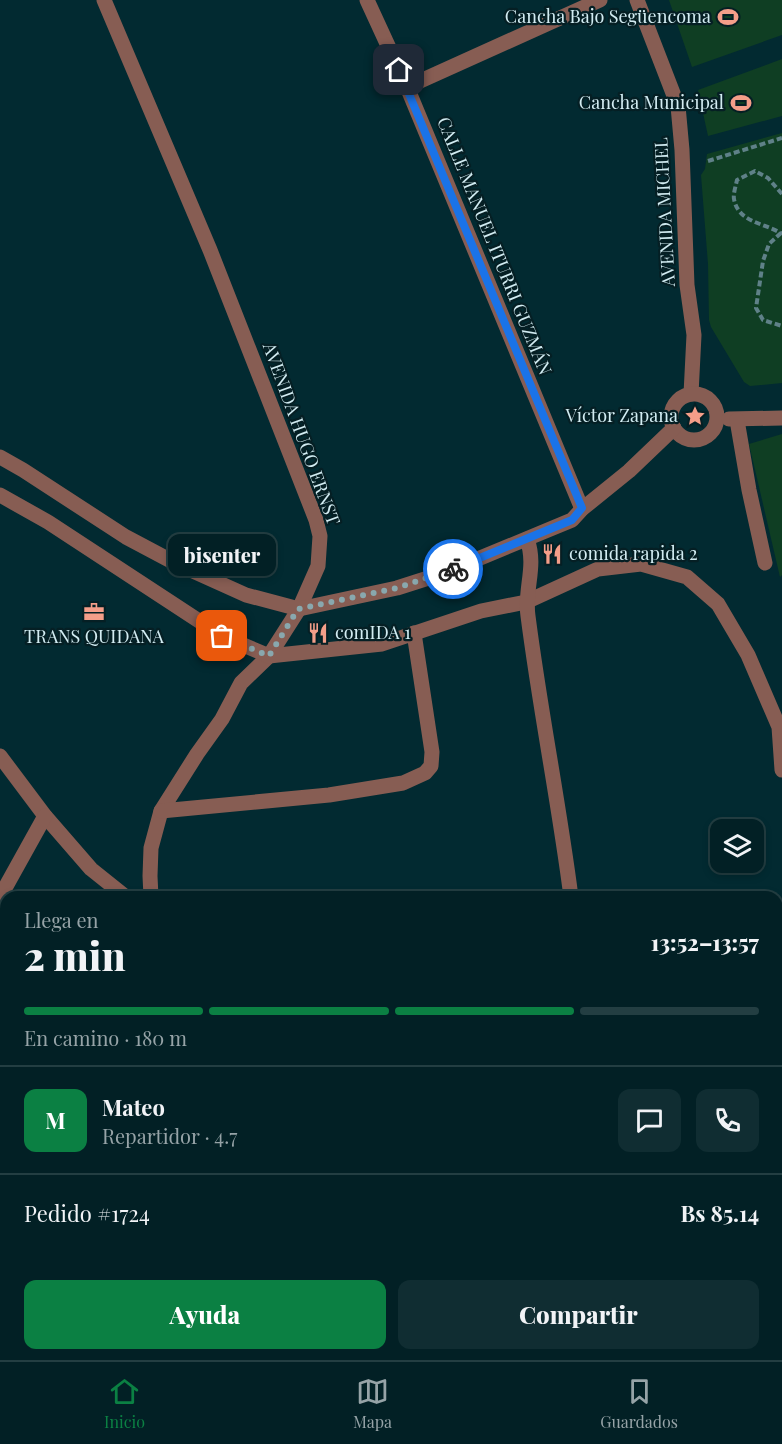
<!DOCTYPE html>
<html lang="es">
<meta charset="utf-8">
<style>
:root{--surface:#022025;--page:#102d32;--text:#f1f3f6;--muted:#96a3a7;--line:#233e42;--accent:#0b8043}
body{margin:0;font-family:"Playfair Display",serif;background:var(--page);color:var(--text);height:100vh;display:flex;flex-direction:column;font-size:22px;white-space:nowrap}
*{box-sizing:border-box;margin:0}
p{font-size:20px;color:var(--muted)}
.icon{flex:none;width:33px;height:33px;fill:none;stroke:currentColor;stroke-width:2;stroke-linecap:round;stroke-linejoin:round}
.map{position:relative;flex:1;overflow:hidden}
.sheet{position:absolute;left:0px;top:891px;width:783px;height:470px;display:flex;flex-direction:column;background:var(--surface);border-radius:18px 18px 0 0;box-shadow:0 3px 9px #0003,0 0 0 2px var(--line)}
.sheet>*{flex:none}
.buttons{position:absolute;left:710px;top:819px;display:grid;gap:12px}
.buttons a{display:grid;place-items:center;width:54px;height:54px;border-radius:12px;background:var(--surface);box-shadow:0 3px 9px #0003,0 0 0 2px var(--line);font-size:30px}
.pin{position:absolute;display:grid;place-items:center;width:51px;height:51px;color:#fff;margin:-26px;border-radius:12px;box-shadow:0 3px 9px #0006}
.courier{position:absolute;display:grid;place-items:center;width:60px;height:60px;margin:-30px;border:4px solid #1a73e8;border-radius:50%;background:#fff;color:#222;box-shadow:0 2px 8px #0007}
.bubble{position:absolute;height:42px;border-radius:12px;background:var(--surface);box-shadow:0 3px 9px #0003,0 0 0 2px var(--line);font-size:20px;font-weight:800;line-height:42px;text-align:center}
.summary em{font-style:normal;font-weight:800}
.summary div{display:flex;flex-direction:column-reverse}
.summary{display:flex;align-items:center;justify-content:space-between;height:102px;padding:0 24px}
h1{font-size:39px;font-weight:800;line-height:45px}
.bar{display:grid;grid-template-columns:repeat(4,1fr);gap:9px 6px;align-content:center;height:72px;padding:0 24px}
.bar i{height:8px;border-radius:4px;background:var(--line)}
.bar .selected{background:var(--accent)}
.bar p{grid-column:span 4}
.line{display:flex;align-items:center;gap:15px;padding:0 24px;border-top:2px solid var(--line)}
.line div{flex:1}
.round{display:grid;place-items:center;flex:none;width:63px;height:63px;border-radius:12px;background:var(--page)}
.button{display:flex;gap:12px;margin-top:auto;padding:12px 24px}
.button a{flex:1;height:69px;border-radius:12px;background:var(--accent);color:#fff;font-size:24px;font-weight:800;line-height:69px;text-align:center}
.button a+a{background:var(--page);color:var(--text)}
.dock{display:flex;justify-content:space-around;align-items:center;height:84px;border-top:2px solid var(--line);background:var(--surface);font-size:16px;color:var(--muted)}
.dock a{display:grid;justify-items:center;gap:3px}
.dock .selected{color:var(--accent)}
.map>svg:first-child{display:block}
</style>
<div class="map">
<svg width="782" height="1360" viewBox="0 0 782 1360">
<rect width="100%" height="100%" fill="#022a31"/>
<!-- green -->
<g fill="#0f3e23">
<polygon points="669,0 782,0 782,35 692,67"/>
<polygon points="782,59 782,116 708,136 698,90"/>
<polygon points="782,133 782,383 750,386 744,382 711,327 709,320 708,264 701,175 705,169 707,154"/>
<polygon points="782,434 782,575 780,577 749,444"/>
</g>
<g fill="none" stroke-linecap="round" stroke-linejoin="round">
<!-- path -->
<g stroke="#5f8188" stroke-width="4" stroke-dasharray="6 3" stroke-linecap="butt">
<polyline points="708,161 782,138"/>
<path d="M 782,194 L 768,178 L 755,171 L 737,180 C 736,185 733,194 734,199 C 738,223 766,223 782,234"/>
<polyline points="781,233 769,244 763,261 756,308 763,320 782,326"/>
</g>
<!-- minor -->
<g stroke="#875d53" stroke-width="15">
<polyline points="104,0 210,250 316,520 320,536 318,566 299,609 269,656 241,683 222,719 197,754 161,811 151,848 150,876 151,897"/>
<polyline points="367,0 407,87 582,509"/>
<polyline points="637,0 678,106 682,150 687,285 694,335 691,394"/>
<polyline points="407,87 600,0"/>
<circle cx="694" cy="417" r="23"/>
<polyline points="729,419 782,418"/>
<polyline points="737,420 749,490 765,563"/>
<polyline points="0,457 23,470 126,537 175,563 246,595 299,609 397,588 444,573 572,520 582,509 629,471 674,428"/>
<polyline points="0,495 48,522 222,636 269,656 382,644 481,611 526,602 598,569 641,564 687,577 718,604 748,655 779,727 782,770"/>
<path d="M 527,539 C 537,567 524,588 528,616 C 540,710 559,803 571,897"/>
<polyline points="0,756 45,816 91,869 126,897"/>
<polyline points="161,811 329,795 403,783 425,773 431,766 432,752 414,633"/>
<polyline points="0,897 45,816"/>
<polyline points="777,955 782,954"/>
<polyline points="777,1288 782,1295"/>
<polyline points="529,1354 537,1360"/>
<polyline points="60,1360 65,1354"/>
<polyline points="201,1360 210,1354"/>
<polyline points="252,1360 257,1354"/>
</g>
</g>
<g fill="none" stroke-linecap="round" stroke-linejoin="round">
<!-- done -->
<polyline stroke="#89a8ae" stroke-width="6" stroke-dasharray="0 10.8" points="222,636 269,656 298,609 397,588 453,569"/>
<!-- route -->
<polyline stroke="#1a73e8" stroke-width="8" points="399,70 582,508 572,520 453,569"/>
</g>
<!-- icons -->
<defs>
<g id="stadium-bare" transform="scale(1.62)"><path d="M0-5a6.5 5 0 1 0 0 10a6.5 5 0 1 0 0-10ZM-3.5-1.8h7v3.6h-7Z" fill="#f49e89" stroke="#051f24" stroke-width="2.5" paint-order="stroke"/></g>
<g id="sight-bare" transform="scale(1.62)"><path d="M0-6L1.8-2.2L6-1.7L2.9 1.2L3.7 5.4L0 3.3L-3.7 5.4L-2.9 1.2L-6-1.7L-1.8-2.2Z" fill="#f49e89" stroke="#051f24" stroke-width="2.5" paint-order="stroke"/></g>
<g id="restaurant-bare" transform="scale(1.62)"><path d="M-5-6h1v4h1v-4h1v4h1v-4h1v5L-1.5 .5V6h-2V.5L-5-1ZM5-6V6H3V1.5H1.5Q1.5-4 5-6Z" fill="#f49e89" stroke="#051f24" stroke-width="2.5" paint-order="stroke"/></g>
<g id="office-bare" transform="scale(1.62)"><path d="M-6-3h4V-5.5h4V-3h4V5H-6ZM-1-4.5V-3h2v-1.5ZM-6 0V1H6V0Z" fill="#f49e89" stroke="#051f24" stroke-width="2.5" paint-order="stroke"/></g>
</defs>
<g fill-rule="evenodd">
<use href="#stadium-bare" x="728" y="17"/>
<use href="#stadium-bare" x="741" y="103"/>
<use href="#sight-bare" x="695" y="416"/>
<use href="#restaurant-bare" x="552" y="554"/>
<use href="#office-bare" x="94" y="612"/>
<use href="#restaurant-bare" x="318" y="633"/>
</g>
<g text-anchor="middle" stroke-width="4.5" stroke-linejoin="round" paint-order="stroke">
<!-- poi labels -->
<g font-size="18" fill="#d2ecf2" stroke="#051f24" text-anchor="end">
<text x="711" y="23">Cancha Bajo Següencoma</text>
<text x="724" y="109">Cancha Municipal</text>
<text x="678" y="422">Víctor Zapana</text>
<text x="569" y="560" text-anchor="start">comida rapida 2</text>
<text x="335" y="639" text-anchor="start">comIDA 1</text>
<text x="94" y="643" text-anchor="middle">TRANS QUIDANA</text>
</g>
<!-- street labels -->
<g font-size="18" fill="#d2ecf2" stroke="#051f24">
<text transform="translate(665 212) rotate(-93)" y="6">AVENIDA MICHEL</text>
<text transform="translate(494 246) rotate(68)" y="6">CALLE MANUEL ITURRI GUZMÁN</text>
<text transform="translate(301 434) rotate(70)" y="6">AVENIDA HUGO ERNST</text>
</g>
</g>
</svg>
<div class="buttons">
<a><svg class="icon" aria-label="layers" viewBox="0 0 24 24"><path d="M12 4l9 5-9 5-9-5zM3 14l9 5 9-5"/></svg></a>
</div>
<div class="pin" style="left:222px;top:636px;background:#ea580c"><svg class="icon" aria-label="bag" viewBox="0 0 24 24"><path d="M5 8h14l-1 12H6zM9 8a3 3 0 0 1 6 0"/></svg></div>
<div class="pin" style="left:399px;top:70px;background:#1f2937"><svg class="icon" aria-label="home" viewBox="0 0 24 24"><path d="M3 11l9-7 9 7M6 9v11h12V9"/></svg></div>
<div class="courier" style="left:453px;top:569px"><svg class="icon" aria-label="bike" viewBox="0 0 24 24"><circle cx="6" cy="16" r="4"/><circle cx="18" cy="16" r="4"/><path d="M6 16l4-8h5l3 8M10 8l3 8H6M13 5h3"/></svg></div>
<div class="bubble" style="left:168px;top:534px;width:108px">bisenter</div>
<section class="sheet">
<div class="summary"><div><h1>2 min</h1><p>Llega en</p></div><em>13:52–13:57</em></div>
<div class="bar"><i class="selected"></i><i class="selected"></i><i class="selected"></i><i></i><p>En camino · 180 m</p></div>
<div class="line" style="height:108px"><b class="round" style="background:var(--accent);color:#fff">M</b><div><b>Mateo</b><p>Repartidor · 4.7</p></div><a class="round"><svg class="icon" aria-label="chat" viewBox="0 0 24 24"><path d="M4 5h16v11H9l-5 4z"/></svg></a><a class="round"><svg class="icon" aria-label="phone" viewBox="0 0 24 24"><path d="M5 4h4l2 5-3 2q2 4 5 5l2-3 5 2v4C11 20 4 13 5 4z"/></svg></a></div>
<div class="line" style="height:78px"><div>Pedido #1724</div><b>Bs 85.14</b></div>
<div class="button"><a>Ayuda</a><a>Compartir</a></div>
</section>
</div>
<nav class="dock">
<a class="selected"><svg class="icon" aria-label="home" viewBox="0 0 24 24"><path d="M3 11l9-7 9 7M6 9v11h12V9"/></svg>Inicio</a>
<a><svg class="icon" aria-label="map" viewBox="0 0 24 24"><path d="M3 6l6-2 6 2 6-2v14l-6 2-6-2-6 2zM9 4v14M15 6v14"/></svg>Mapa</a>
<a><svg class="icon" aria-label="saved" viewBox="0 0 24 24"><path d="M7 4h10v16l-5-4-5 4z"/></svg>Guardados</a>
</nav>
